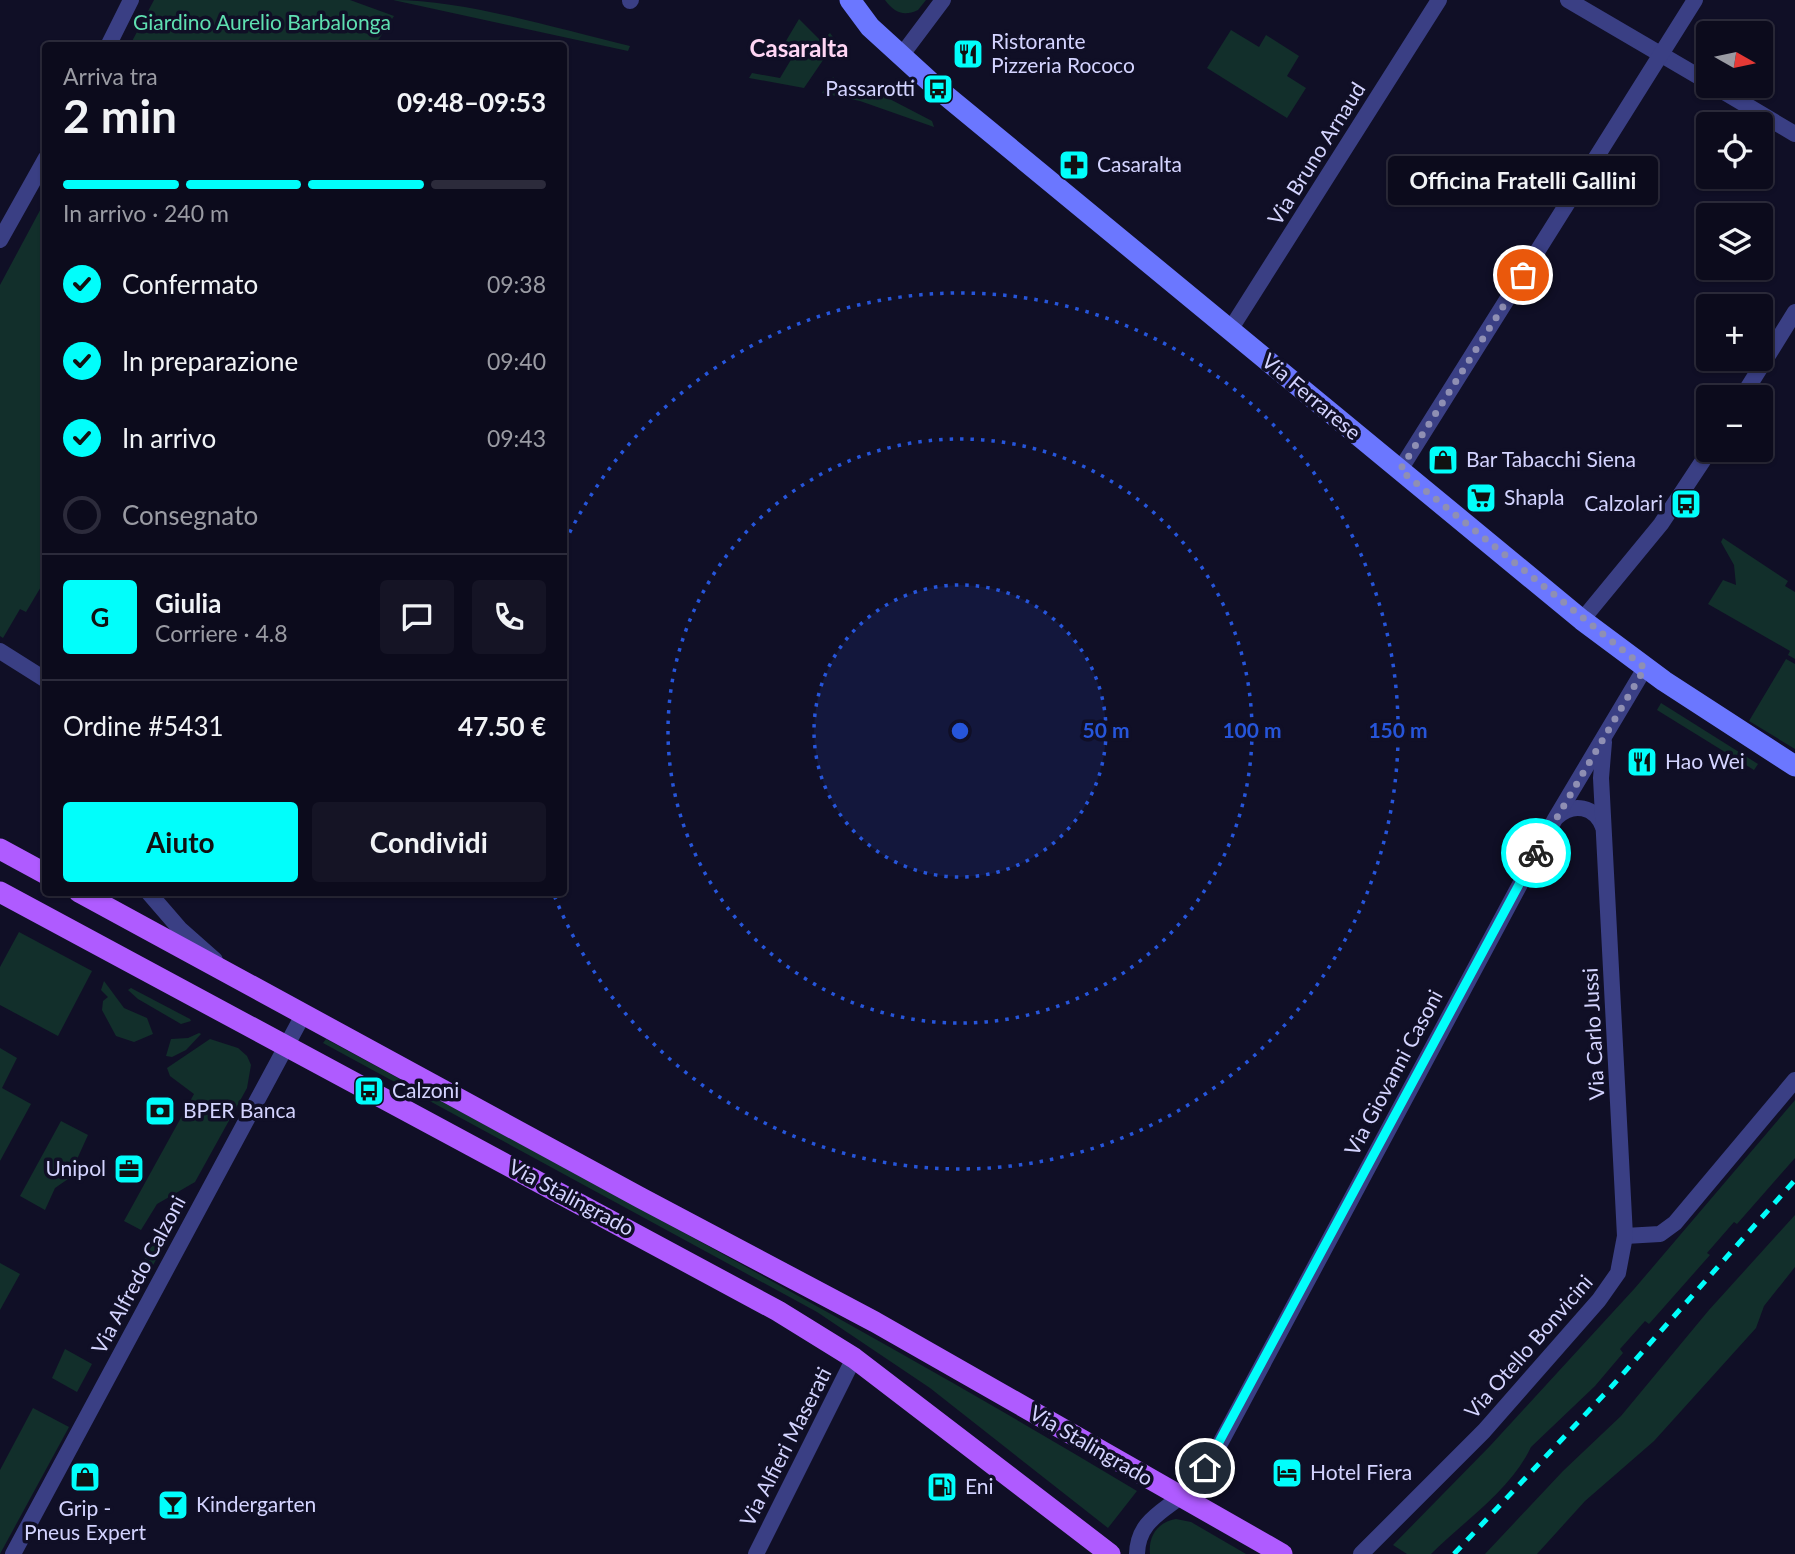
<!DOCTYPE html>
<html lang="it">
<meta charset="utf-8">
<style>
:root{--surface:#0c0b1c;--page:#151425;--text:#f1f3f6;--muted:#9a9ba3;--line:#2c2b3b;--accent:#01fefb}
body{margin:0;font-family:Lato,sans-serif;background:var(--page);color:var(--text);height:100vh;display:flex;flex-direction:column;font-size:26px;white-space:nowrap}
*{box-sizing:border-box;margin:0}
p{font-size:23px;color:var(--muted)}
.icon{flex:none;width:38px;height:38px;fill:none;stroke:currentColor;stroke-width:2;stroke-linecap:round;stroke-linejoin:round}
.map{position:relative;flex:1;overflow:hidden}
.panel{position:absolute;left:42px;top:42px;width:525px;height:854px;display:flex;flex-direction:column;background:var(--surface);border-radius:7px;box-shadow:0 2px 5px #0004,0 0 0 2px var(--line)}
.panel>*{flex:none}
.needle{width:46px;rotate:99deg}
.fabs{position:absolute;left:1696px;top:21px;display:grid;gap:14px}
.fabs a{display:grid;place-items:center;width:77px;height:77px;border-radius:7px;background:var(--surface);box-shadow:0 2px 5px #0004,0 0 0 2px var(--line);font-size:35px}
.pin{position:absolute;display:grid;place-items:center;width:60px;height:60px;color:#fff;margin:-30px;border:4px solid #fff;border-radius:50%;box-shadow:0 2px 7px #0007}
.courier{position:absolute;display:grid;place-items:center;width:70px;height:70px;margin:-35px;border:5px solid #01fefb;border-radius:50%;background:#fff;color:#222;box-shadow:0 2px 9px #0007}
.bubble{position:absolute;height:49px;border-radius:7px;background:var(--surface);box-shadow:0 2px 5px #0004,0 0 0 2px var(--line);font-size:23px;font-weight:700;line-height:49px;text-align:center}
.overview em{font-style:normal;font-weight:700}
.overview div{display:flex;flex-direction:column-reverse}
.overview{display:flex;align-items:center;justify-content:space-between;height:119px;padding:0 21px}
h1{font-size:46px;font-weight:700;line-height:52px}
.bar{display:grid;grid-template-columns:repeat(4,1fr);gap:10px 7px;align-content:center;height:84px;padding:0 21px}
.bar i{height:9px;border-radius:5px;background:var(--line)}
.bar .on{background:var(--accent)}
.bar p{grid-column:span 4}
.line{display:flex;align-items:center;gap:18px;padding:0 21px;border-top:2px solid var(--line)}
.line div{flex:1}
.round{display:grid;place-items:center;flex:none;width:74px;height:74px;border-radius:7px;background:var(--page)}
ol{padding:0 21px;list-style:none}
li{display:flex;align-items:center;gap:21px;height:77px}
li p{margin-inline-start:auto}
li .icon{padding:7px;border-radius:50%;background:var(--accent);color:#111;stroke-width:4}
li:last-child{color:var(--muted)}
li i{width:38px;height:38px;border:4px solid var(--line);border-radius:50%}
.cta{display:flex;gap:14px;margin-top:auto;padding:14px 21px}
.cta a{flex:1;height:80px;border-radius:7px;background:var(--accent);color:#111;font-size:28px;font-weight:700;line-height:80px;text-align:center}
.cta a+a{background:var(--page);color:var(--text)}
.map>svg:first-child{display:block}
</style>
<div class="map">
<svg width="1795" height="1554" viewBox="0 0 1795 1554">
<rect width="100%" height="100%" fill="#100f26"/>
<!-- green -->
<g fill="#122f2b">
<polygon points="154,0 350,0 394,16 375,45 130,45"/>
<path d="M 393,0 C 466,0 557,29 630,46 L 628,51 Z"/>
<path d="M 885,0 L 926,0 L 918,10 C 903,17 894,12 885,0 Z"/>
<polygon points="799,19 821,41 830,33 836,41 804,88 749,78 752,73 780,78 792,58 783,46"/>
<polygon points="1231,30 1259,47 1266,35 1299,56 1287,76 1306,88 1287,118 1207,68"/>
<polygon points="833,77 858,98 864,92 878,100 882,95 932,121 934,127 860,101 822,93"/>
<polygon points="45,201 45,580 26,612 20,609 3,638 0,636 0,285"/>
<polygon points="1723,538 1788,581 1785,586 1795,592 1795,659 1788,655 1790,651 1708,604 1723,580 1736,585 1734,565 1721,542"/>
<polygon points="1786,659 1795,664 1795,749 1749,721"/>
<polygon points="1661,703 1758,764 1754,770 1657,710"/>
<polygon points="19,932 92,971 58,1036 0,1005 0,967"/>
<polygon points="104,981 124,1008 147,1018 153,1034 134,1042 116,1036 102,1010 103,1001 108,997 101,990"/>
<polygon points="131,988 190,1019 191,1021 181,1024 138,999 128,990"/>
<polygon points="199,1033 201,1034 186,1050 172,1057 166,1056 171,1039 188,1038"/>
<polygon points="210,1039 238,1048 247,1056 251,1065 247,1088 195,1182 157,1204 141,1230 124,1221 194,1094 170,1076 167,1068"/>
<path d="M 326,1039 C 598,1186 871,1331 1137,1491 L 1108,1528 L 930,1388 L 817,1312 L 323,1043 Z"/>
<polygon points="0,1048 17,1058 2,1088 31,1104 0,1161"/>
<path d="M 1795,1100 L 1795,1158 L 1737,1224 L 1734,1222 L 1707,1253 L 1710,1255 L 1649,1324 L 1645,1321 L 1620,1349 L 1623,1353 L 1595,1386 L 1531,1447 C 1511,1490 1464,1521 1431,1554 L 1407,1554 L 1393,1545 L 1490,1446 L 1635,1288 Z"/>
<polygon points="61,1121 88,1135 68,1179 55,1188 45,1210 20,1196"/>
<polygon points="183,1209 133,1303 124,1298 167,1217"/>
<polygon points="1795,1215 1795,1267 1764,1306 1756,1328 1654,1441 1585,1501 1537,1554 1485,1554 1563,1471 1621,1416 1709,1310"/>
<polygon points="0,1263 20,1274 0,1310"/>
<polygon points="65,1349 92,1364 77,1392 52,1378"/>
<polygon points="33,1408 69,1427 0,1554 0,1470"/>
<path d="M 1176,1519 L 1191,1522 L 1246,1554 L 1150,1554 C 1148,1536 1158,1522 1176,1519 Z"/>
</g>
<g fill="none" stroke-linecap="round" stroke-linejoin="round">
<!-- street -->
<g stroke="#3a3f84" stroke-width="16">
<polyline points="1568,0 1708,82"/>
<polyline points="630,1 631,0"/>
<polyline points="108,46 131,0"/>
<polyline points="901,56 943,0"/>
<polyline points="1714,86 1795,134"/>
<polyline points="0,240 46,158"/>
<polyline points="1230,330 1439,0"/>
<polyline points="1742,397 1795,312"/>
<polyline points="1400,470 1695,0"/>
<polyline points="1582,620 1661,524 1710,450"/>
<polyline points="0,651 46,680"/>
<path d="M 1557,817 C 1573,802 1595,806 1603,827"/>
<polyline points="148,892 180,929 215,960"/>
<polyline points="1625,1236 1660,1234 1675,1223 1795,1080"/>
<polyline points="13,1554 303,1015"/>
<polyline points="756,1554 854,1358"/>
<path d="M 1137,1554 C 1138,1518 1167,1511 1189,1489 C 1199,1479 1207,1465 1215,1453 L 1555,819 L 1645,668"/>
<polyline points="1361,1554 1484,1431 1599,1300 1618,1273 1625,1236 1601,778 1604,742"/>
</g>
<!-- secondary -->
<polyline stroke="#6b77ff" stroke-width="21" points="850,0 870,27 938,89 1582,620 1664,681 1795,766"/>
<!-- primary -->
<g stroke="#af5bff" stroke-width="21">
<polyline points="0,849 46,874"/>
<polyline points="0,892 778,1311 854,1358 1110,1554"/>
<polyline points="79,892 641,1198 875,1322 1282,1554"/>
</g>
<!-- rail -->
<polyline stroke="#01fefb" stroke-width="5" stroke-dasharray="10 9" stroke-linecap="butt" points="1454,1554 1613,1385 1795,1180"/>
</g>
<g fill="none" stroke-linecap="round" stroke-linejoin="round">
<!-- done -->
<polyline stroke="#8f8fb3" stroke-width="7" stroke-dasharray="0 12.6" points="1523,275 1400,470 1645,668 1536,853"/>
<!-- route -->
<polyline stroke="#01fefb" stroke-width="9" points="1205,1468 1536,853"/>
</g>
<!-- distance rings -->
<circle cx="960" cy="731" r="146" fill="#2655da" fill-opacity=".12"/>
<g fill="none" stroke="#2655da" stroke-width="3.5" stroke-dasharray="3.5 7">
<circle cx="960" cy="731" r="146"/>
<circle cx="960" cy="731" r="292"/>
<path d="M565 542A438 438 0 1 1 554 895"/>
</g>
<!-- icons -->
<defs>
<g id="restaurant-square" transform="scale(1.575)"><rect x="-9" y="-9" width="18" height="18" rx="4" fill="#01fefb" stroke="#100f26"/><path d="M-5-6h1v4h1v-4h1v4h1v-4h1v5L-1.5 .5V6h-2V.5L-5-1ZM5-6V6H3V1.5H1.5Q1.5-4 5-6Z" fill="#111"/></g>
<g id="bus-square" transform="scale(1.575)"><rect x="-9" y="-9" width="18" height="18" rx="4" fill="#01fefb" stroke="#100f26"/><path d="M-5-6H5V4H4V6H2V4H-2V6H-4V4H-5ZM-3.5-4V0h7V-4ZM-3.5 1.2v1.5H-2V1.2ZM2 1.2v1.5H3.5V1.2Z" fill="#111"/></g>
<g id="pharmacy-square" transform="scale(1.575)"><rect x="-9" y="-9" width="18" height="18" rx="4" fill="#01fefb" stroke="#100f26"/><path d="M-2-6h4v4h4v4h-4v4h-4v-4h-4v-4h4Z" fill="#111"/></g>
<g id="shop-square" transform="scale(1.575)"><rect x="-9" y="-9" width="18" height="18" rx="4" fill="#01fefb" stroke="#100f26"/><path d="M-5-2.5h2.3a2.7 3.5 0 0 1 5.4 0H5L5.5 6h-11ZM-1.5-2.5h3a1.5 2.3 0 0 0-3 0Z" fill="#111"/></g>
<g id="supermarket-square" transform="scale(1.575)"><rect x="-9" y="-9" width="18" height="18" rx="4" fill="#01fefb" stroke="#100f26"/><path d="M-6-5.5h2.5l.6 2H6L4.5 2H-2.5L-4.4-4H-6ZM-1.5 3.2a1.3 1.3 0 1 0 .1 0ZM3 3.2a1.3 1.3 0 1 0 .1 0Z" fill="#111"/></g>
<g id="bank-square" transform="scale(1.575)"><rect x="-9" y="-9" width="18" height="18" rx="4" fill="#01fefb" stroke="#100f26"/><path d="M-6-4H6V4H-6ZM0-2.3a2.3 2.3 0 1 0 0 4.6a2.3 2.3 0 1 0 0-4.6Z" fill="#111"/></g>
<g id="office-square" transform="scale(1.575)"><rect x="-9" y="-9" width="18" height="18" rx="4" fill="#01fefb" stroke="#100f26"/><path d="M-6-3h4V-5.5h4V-3h4V5H-6ZM-1-4.5V-3h2v-1.5ZM-6 0V1H6V0Z" fill="#111"/></g>
<g id="hotel-square" transform="scale(1.575)"><rect x="-9" y="-9" width="18" height="18" rx="4" fill="#01fefb" stroke="#100f26"/><path d="M-6-4.5h1.5V1H6V5H4.5V3h-9V5H-6ZM-4 0a1.8 1.8 0 1 1 3.6 0ZM.5 0V-2.5h3Q6-2.5 6 0Z" fill="#111"/></g>
<g id="fuel-square" transform="scale(1.575)"><rect x="-9" y="-9" width="18" height="18" rx="4" fill="#01fefb" stroke="#100f26"/><path d="M-5.5-6h7V0h2V4h1.3V-2.5L3-4.5l.8-.8L6-3V5H2.5V1h-1V6h-7ZM-4.2-4.7v3.2H.2V-4.7Z" fill="#111"/></g>
<g id="bar-square" transform="scale(1.575)"><rect x="-9" y="-9" width="18" height="18" rx="4" fill="#01fefb" stroke="#100f26"/><path d="M-6-5H6L.8 .8V4.5H3.5V6h-7V4.5H-.8V.8Z" fill="#111"/></g>
</defs>
<g fill-rule="evenodd">
<use href="#restaurant-square" x="968" y="54"/>
<use href="#bus-square" x="938" y="89"/>
<use href="#pharmacy-square" x="1074" y="165"/>
<use href="#shop-square" x="1443" y="460"/>
<use href="#supermarket-square" x="1481" y="498"/>
<use href="#bus-square" x="1686" y="504"/>
<use href="#restaurant-square" x="1642" y="762"/>
<use href="#bus-square" x="369" y="1091"/>
<use href="#bank-square" x="160" y="1111"/>
<use href="#office-square" x="129" y="1169"/>
<use href="#hotel-square" x="1287" y="1473"/>
<use href="#shop-square" x="85" y="1477"/>
<use href="#fuel-square" x="942" y="1487"/>
<use href="#bar-square" x="173" y="1505"/>
</g>
<g text-anchor="middle" stroke-width="7" stroke-linejoin="round" paint-order="stroke">
<!-- park labels -->
<g font-size="21" fill="#5fe0b1" stroke="#100f26">
<text x="262" y="30">Giardino Aurelio Barbalonga</text>
</g>
<!-- poi labels -->
<g font-size="21" fill="#d4d4ff" stroke="#100f26" text-anchor="start">
<text x="991" y="49">Ristorante<tspan x="991" dy="24">Pizzeria Rococo</tspan></text>
<text x="915" y="96" text-anchor="end">Passarotti</text>
<text x="1097" y="172">Casaralta</text>
<text x="1466" y="467">Bar Tabacchi Siena</text>
<text x="1504" y="505">Shapla</text>
<text x="1663" y="511" text-anchor="end">Calzolari</text>
<text x="1665" y="769">Hao Wei</text>
<text x="392" y="1098">Calzoni</text>
<text x="183" y="1118">BPER Banca</text>
<text x="106" y="1176" text-anchor="end">Unipol</text>
<text x="1310" y="1480">Hotel Fiera</text>
<text x="965" y="1494">Eni</text>
<text x="196" y="1512">Kindergarten</text>
<text x="85" y="1516" text-anchor="middle">Grip -<tspan x="85" dy="24">Pneus Expert</tspan></text>
</g>
<!-- street labels -->
<g font-size="21" fill="#d4d4ff" stroke="#100f26">
<text transform="translate(1317 154) rotate(-58)" y="7">Via Bruno Arnaud</text>
<text transform="translate(1311 397) rotate(40)" y="7">Via Ferrarese</text>
<text transform="translate(1594 1034) rotate(-93)" y="7">Via Carlo Jussi</text>
<text transform="translate(1394 1073) rotate(-62)" y="7">Via Giovanni Casoni</text>
<text transform="translate(571 1198) rotate(28)" y="7">Via Stalingrado</text>
<text transform="translate(139 1275) rotate(-62)" y="7">Via Alfredo Calzoni</text>
<text transform="translate(1529 1347) rotate(-49)" y="7">Via Otello Bonvicini</text>
<text transform="translate(1091 1446) rotate(30)" y="7">Via Stalingrado</text>
<text transform="translate(786 1447) rotate(-63)" y="7">Via Alfieri Maserati</text>
</g>
<!-- quarter labels -->
<g font-size="24" font-weight="bold" fill="#ffd6f4" stroke="#100f26">
<text x="799" y="57">Casaralta</text>
</g>
</g>
<circle cx="960" cy="731" r="10" fill="#2655da" stroke="#100f26" stroke-width="3.5"/>
<g font-size="21" text-anchor="middle" font-weight="bold" fill="#2655da" stroke="#100f26" stroke-width="7" stroke-linejoin="round" paint-order="stroke">
<text x="1106" y="738">50 m</text>
<text x="1252" y="738">100 m</text>
<text x="1398" y="738">150 m</text>
</g>
</svg>
<div class="fabs">
<a><svg class="needle" viewBox="-14 -14 28 28"><path d="M0-13l5 13h-10z" fill="#e53935"/><path d="M0 13l5-13h-10z" fill="#9a9ba3"/></svg></a>
<a><svg class="icon" aria-label="locate" viewBox="0 0 24 24"><circle cx="12" cy="12" r="6"/><path d="M12 2v4M12 18v4M2 12h4M18 12h4"/></svg></a>
<a><svg class="icon" aria-label="layers" viewBox="0 0 24 24"><path d="M12 4l9 5-9 5-9-5zM3 14l9 5 9-5"/></svg></a>
<a>+</a>
<a>−</a>
</div>
<div class="pin" style="left:1523px;top:275px;background:#ea580c"><svg class="icon" aria-label="bag" viewBox="0 0 24 24"><path d="M5 8h14l-1 12H6zM9 8a3 3 0 0 1 6 0"/></svg></div>
<div class="pin" style="left:1205px;top:1468px;background:#1f2937"><svg class="icon" aria-label="home" viewBox="0 0 24 24"><path d="M3 11l9-7 9 7M6 9v11h12V9"/></svg></div>
<div class="courier" style="left:1536px;top:853px"><svg class="icon" aria-label="bike" viewBox="0 0 24 24"><circle cx="6" cy="16" r="4"/><circle cx="18" cy="16" r="4"/><path d="M6 16l4-8h5l3 8M10 8l3 8H6M13 5h3"/></svg></div>
<div class="bubble" style="left:1388px;top:156px;width:270px">Officina Fratelli Gallini</div>
<section class="panel">
<div class="overview"><div><h1>2 min</h1><p>Arriva tra</p></div><em>09:48–09:53</em></div>
<div class="bar"><i class="on"></i><i class="on"></i><i class="on"></i><i></i><p>In arrivo · 240 m</p></div>
<ol>
<li><svg class="icon" aria-label="check" viewBox="0 0 24 24"><path d="M5 12l5 5 9-10"/></svg>Confermato<p>09:38</p></li>
<li><svg class="icon" aria-label="check" viewBox="0 0 24 24"><path d="M5 12l5 5 9-10"/></svg>In preparazione<p>09:40</p></li>
<li><svg class="icon" aria-label="check" viewBox="0 0 24 24"><path d="M5 12l5 5 9-10"/></svg>In arrivo<p>09:43</p></li>
<li><i></i>Consegnato</li>
</ol>
<div class="line" style="height:126px"><b class="round" style="background:var(--accent);color:#111">G</b><div><b>Giulia</b><p>Corriere · 4.8</p></div><a class="round"><svg class="icon" aria-label="chat" viewBox="0 0 24 24"><path d="M4 5h16v11H9l-5 4z"/></svg></a><a class="round"><svg class="icon" aria-label="phone" viewBox="0 0 24 24"><path d="M5 4h4l2 5-3 2q2 4 5 5l2-3 5 2v4C11 20 4 13 5 4z"/></svg></a></div>
<div class="line" style="height:91px"><div>Ordine #5431</div><b>47.50 €</b></div>
<div class="cta"><a>Aiuto</a><a>Condividi</a></div>
</section>
</div>
